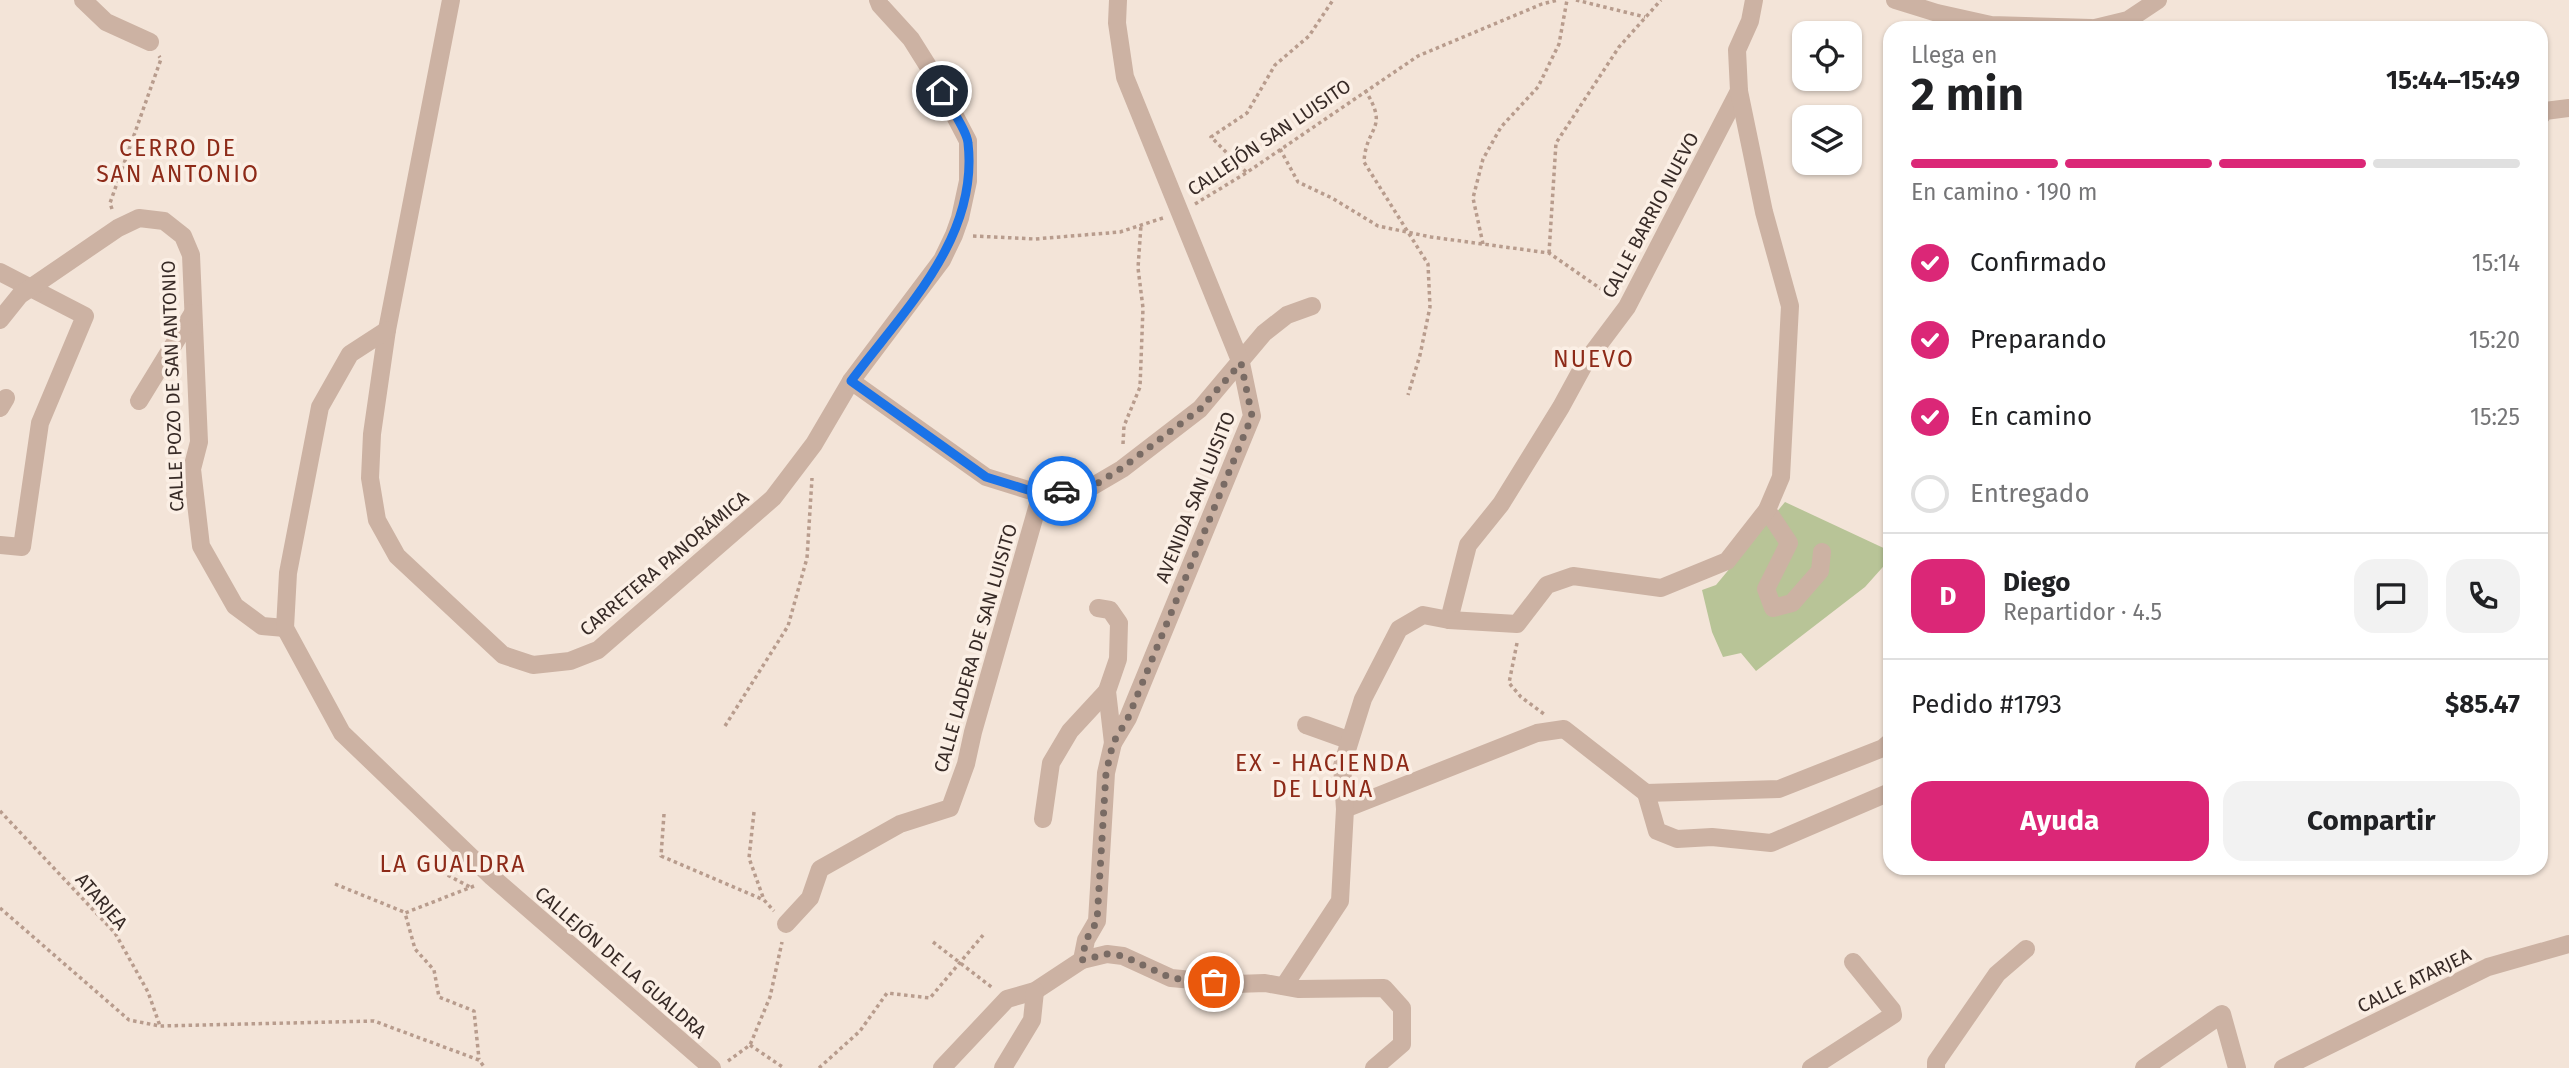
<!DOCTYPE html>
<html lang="es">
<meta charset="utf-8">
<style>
:root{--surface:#fff;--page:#f2f2f2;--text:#202124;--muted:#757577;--line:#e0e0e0;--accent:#db2777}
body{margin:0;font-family:"Fira Sans",sans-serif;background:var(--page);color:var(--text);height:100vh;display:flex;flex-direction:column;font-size:26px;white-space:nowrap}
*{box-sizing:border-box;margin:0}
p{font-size:23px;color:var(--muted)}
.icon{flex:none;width:38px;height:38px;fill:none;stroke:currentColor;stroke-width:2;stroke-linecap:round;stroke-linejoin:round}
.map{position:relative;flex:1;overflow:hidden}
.sheet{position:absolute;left:1883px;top:21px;width:665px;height:854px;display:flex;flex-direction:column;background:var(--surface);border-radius:21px;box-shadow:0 2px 5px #0004}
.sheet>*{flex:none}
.tools{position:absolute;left:1792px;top:21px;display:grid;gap:14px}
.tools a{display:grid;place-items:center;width:70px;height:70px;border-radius:14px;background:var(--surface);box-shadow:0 2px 5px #0004;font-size:35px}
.pin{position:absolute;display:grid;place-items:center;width:60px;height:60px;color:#fff;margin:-30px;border:4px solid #fff;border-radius:50%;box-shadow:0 2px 7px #0007}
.courier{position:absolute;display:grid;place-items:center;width:70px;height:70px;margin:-35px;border:5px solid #1a73e8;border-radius:50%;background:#fff;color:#222;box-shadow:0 2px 9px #0007}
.head em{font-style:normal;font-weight:700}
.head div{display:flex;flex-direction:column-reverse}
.head{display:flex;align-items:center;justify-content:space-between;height:119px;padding:0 28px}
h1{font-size:46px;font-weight:700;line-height:52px}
.bar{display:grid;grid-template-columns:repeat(4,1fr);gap:10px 7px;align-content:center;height:84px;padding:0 28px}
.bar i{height:9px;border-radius:5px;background:var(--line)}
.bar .on{background:var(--accent)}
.bar p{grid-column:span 4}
.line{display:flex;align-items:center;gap:18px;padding:0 28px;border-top:2px solid var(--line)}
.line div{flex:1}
.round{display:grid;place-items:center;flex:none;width:74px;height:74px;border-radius:21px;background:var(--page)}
ol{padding:0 28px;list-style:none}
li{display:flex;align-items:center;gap:21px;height:77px}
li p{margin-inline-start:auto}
li .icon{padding:7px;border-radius:50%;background:var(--accent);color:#fff;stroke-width:4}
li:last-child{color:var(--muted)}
li i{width:38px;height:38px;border:4px solid var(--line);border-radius:50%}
.cta{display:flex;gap:14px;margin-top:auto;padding:14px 28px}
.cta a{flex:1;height:80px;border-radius:21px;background:var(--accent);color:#fff;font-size:28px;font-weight:700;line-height:80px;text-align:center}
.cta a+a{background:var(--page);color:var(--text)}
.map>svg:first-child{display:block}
</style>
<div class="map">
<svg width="2569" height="1068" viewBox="0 0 2569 1068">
<rect width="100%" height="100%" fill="#f3e4d8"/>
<!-- green -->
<polygon fill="#b8c497" points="1785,502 1890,551 1890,559 1865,587 1756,671 1741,653 1723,657 1712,632 1702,590 1716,585"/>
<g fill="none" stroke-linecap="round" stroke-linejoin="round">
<!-- path -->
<g stroke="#b89c8d" stroke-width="3.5" stroke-dasharray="3.5 3.5" stroke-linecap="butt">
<polyline points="1576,0 1645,17"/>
<path d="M 1365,90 C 1390,130 1366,125 1364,162 L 1428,264 L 1430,307 L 1420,355 L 1408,395"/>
<polyline points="1280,149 1298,182 1332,198 1378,226 1431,237 1549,253 1614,298"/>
<polyline points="1246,172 1211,137 1247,113 1275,65 1309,36 1333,0"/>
<polyline points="1195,204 1246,173 1418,56 1542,4 1558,0"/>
<polyline points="112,209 110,203 161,59 159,56"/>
<polyline points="973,236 1035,239 1120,232 1163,218"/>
<polyline points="1483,244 1473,198 1483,159 1501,127 1538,87 1559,44 1567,0"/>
<polyline points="1549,253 1556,143 1619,47 1661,0"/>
<polyline points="1123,444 1124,426 1140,387 1143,308 1138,268 1141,225"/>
<polyline points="1517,643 1509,683 1521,697 1544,714"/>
<polyline points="725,726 788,626 807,558 812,478"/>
<polyline points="0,811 115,933 148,992 160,1026"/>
<polyline points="754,812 749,858 764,900 774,911"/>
<polyline points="664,814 661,856 764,900"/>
<polyline points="423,862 470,887"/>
<polyline points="335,884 404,912"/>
<polyline points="474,886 405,913 415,949 434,970 439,997 474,1011 479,1059"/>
<polyline points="0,908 129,1020 160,1026 374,1021 479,1060 485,1068"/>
<polyline points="933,942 994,989"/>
<polyline points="750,1045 784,1068"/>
<polyline points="728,1061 750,1045 770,997 782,942"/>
<polyline points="819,1068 860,1031 887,993 930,998 984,934"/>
</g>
<!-- minor -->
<g stroke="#ccb2a3" stroke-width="18">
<polyline points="83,0 106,22 150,42"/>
<polyline points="451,0 387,330 372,434 370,478 377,520 397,556 503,655 533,665 570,661 598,650 773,498 814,444 851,381 942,260 954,235 960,218 968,181 968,141 933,74 911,39 880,5 878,0"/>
<polyline points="1895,0 1937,13 1991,25 2091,28"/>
<polyline points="2095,28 2128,20 2158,0"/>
<polyline points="2541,116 2545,111 2569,108"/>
<polyline points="0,272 85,316 40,423 22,547 0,545"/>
<polyline points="0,320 20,295 118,228 139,218 164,221 183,236 191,255 199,442 192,469 201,546 235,606 262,626 285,628"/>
<polyline points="387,330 350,354 320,407 288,573 285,628 342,733 492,877 712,1068"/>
<polyline points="851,381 986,477 1041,494 1093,486 1122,469 1200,409 1264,333 1287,315 1312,306"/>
<polyline points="139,401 193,313"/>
<polyline points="0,408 6,398"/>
<polyline points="1767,510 1789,543 1766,589 1773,608 1792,603 1820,571 1822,552"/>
<polyline points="1098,608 1110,610 1119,623 1118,659 1107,691 1113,743"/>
<polyline points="1449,620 1468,545 1501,504 1561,407 1585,363 1627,307 1739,91"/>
<polyline points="1306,725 1348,740"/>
<polyline points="1646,793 1657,831 1677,839 1712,837 1771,843 1890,792"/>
<polyline points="1345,809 1537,733 1564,729 1646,793 1779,789 1883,748 1890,742"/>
<polyline points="1043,819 1051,763 1070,731 1107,691"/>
<polyline points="786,924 810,898 820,869 900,824 950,808 966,764 973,732 1041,494"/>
<polyline points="1082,960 1086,940 1097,921 1106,773 1113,743 1128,718 1252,416 1241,363 1125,77 1117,23 1118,0"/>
<polyline points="1284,986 1340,901 1345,809 1342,766 1363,699 1399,629 1423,615 1449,620 1517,624 1547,585 1573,576 1661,588 1727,561 1767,510 1781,477 1790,306 1764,212 1739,91 1737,50 1750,21 1754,0"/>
<polyline points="942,1068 1007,999 1035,991 1082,960 1107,954 1123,956 1171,978 1236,984 1265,983 1298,989 1384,988 1402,1008 1402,1044 1374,1068"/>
<polyline points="1003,1068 1032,1020 1035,991"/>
<polyline points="1811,1068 1893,1015 1892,1010 1853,962"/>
<polyline points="1936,1068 1936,1062 1997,974 2026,949"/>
<polyline points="2144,1068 2222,1014 2237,1068"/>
<polyline points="2283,1068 2488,967 2569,944"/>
</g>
</g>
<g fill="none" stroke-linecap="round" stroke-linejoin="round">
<!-- done -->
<polyline stroke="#796b64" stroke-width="7" stroke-dasharray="0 12.6" points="1062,491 1093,486 1122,468 1200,409 1241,363 1252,416 1128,718 1113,743 1106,773 1097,921 1086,940 1082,960 1107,954 1123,956 1171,978 1214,982"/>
<!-- route -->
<path stroke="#1a73e8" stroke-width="9" d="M 942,91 C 948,105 967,130 968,143 C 979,239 903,311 851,381 L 986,477 L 1041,494 L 1062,491"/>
</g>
<g text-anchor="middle" stroke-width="7" stroke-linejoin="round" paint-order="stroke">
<!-- street labels -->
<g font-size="19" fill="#372a26" stroke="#fbefe5">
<text transform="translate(1269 137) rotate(-34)" y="7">CALLEJÓN SAN LUISITO</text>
<text transform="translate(1650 215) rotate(-62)" y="7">CALLE BARRIO NUEVO</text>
<text transform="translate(172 386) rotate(-92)" y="7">CALLE POZO DE SAN ANTONIO</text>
<text transform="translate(1195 497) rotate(-68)" y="7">AVENIDA SAN LUISITO</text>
<text transform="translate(664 563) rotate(-40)" y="7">CARRETERA PANORÁMICA</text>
<text transform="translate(975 648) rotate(-74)" y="7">CALLE LADERA DE SAN LUISITO</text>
<text transform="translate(102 901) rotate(49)" y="7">ATARJEA</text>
<text transform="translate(621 962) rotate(41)" y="7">CALLEJÓN DE LA GUALDRA</text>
<text transform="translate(2414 980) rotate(-26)" y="7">CALLE ATARJEA</text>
</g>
<!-- quarter labels -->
<g font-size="23" letter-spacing="2" fill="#8d2a18" stroke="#fbefe5">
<text x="178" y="156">CERRO DE<tspan x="178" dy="26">SAN ANTONIO</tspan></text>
<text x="1594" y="367">NUEVO</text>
<text x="1323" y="771">EX - HACIENDA<tspan x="1323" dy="26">DE LUNA</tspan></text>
<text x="453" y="872">LA GUALDRA</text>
</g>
</g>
</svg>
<div class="tools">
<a><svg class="icon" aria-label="locate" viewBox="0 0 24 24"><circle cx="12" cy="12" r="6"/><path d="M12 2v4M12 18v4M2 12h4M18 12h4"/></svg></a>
<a><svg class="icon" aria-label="layers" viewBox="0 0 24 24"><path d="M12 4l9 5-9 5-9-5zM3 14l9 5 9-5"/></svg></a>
</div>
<div class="pin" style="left:1214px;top:982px;background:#ea580c"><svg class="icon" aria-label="bag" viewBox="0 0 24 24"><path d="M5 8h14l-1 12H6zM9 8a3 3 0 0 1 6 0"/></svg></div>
<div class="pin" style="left:942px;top:91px;background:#1f2937"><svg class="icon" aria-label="home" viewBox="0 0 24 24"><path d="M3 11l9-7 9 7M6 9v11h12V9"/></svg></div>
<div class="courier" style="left:1062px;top:491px"><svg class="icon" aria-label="car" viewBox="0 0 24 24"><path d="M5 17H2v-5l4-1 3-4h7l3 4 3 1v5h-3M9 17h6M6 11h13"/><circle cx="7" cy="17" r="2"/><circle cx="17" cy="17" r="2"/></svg></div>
<section class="sheet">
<div class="head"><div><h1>2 min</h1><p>Llega en</p></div><em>15:44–15:49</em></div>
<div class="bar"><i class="on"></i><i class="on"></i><i class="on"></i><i></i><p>En camino · 190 m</p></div>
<ol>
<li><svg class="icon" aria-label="check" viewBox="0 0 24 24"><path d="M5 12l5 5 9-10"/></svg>Confirmado<p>15:14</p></li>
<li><svg class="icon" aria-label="check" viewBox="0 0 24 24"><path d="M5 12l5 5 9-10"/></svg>Preparando<p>15:20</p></li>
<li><svg class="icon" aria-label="check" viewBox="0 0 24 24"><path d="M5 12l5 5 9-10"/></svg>En camino<p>15:25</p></li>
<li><i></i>Entregado</li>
</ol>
<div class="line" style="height:126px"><b class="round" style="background:var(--accent);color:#fff">D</b><div><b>Diego</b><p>Repartidor · 4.5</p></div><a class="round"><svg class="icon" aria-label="chat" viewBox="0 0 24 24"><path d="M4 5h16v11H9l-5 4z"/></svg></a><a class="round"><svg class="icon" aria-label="phone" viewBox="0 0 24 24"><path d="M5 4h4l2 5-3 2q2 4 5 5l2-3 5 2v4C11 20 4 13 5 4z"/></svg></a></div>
<div class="line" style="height:91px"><div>Pedido #1793</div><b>$85.47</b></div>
<div class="cta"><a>Ayuda</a><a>Compartir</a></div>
</section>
</div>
